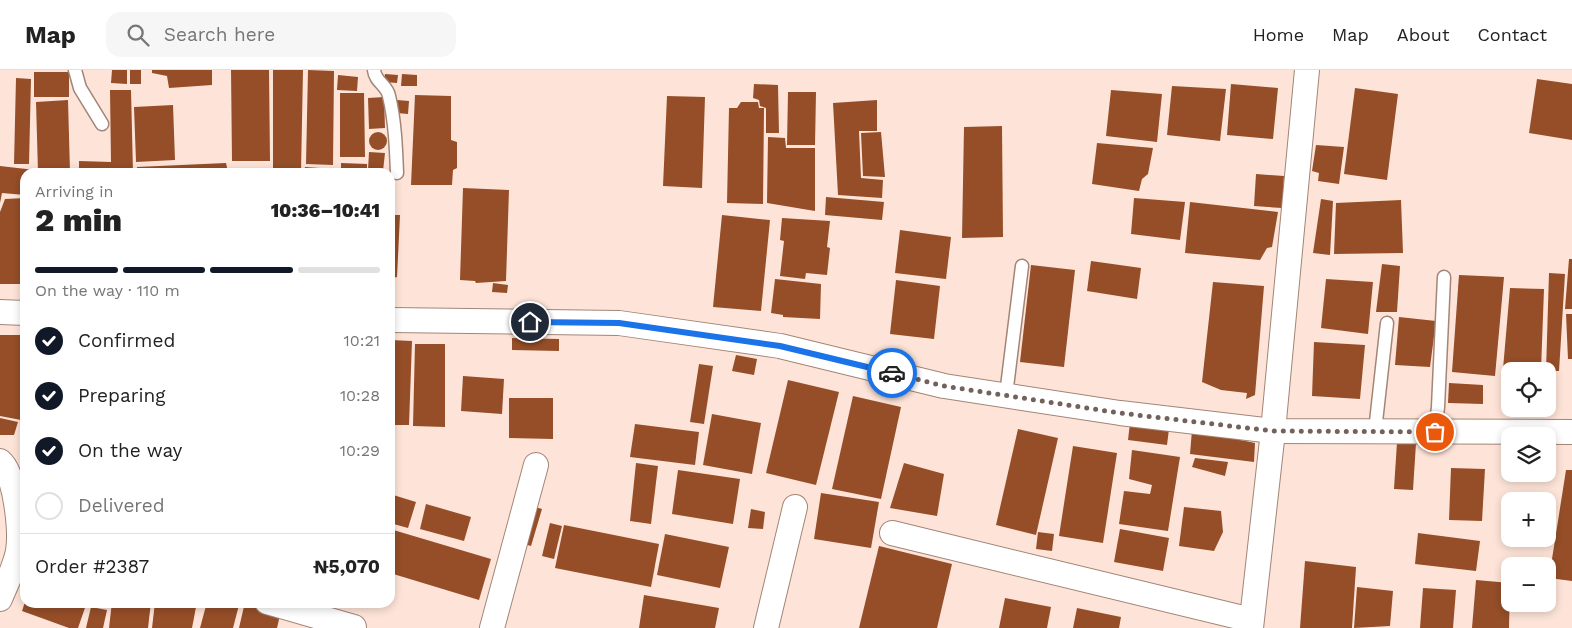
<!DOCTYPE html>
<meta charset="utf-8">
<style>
:root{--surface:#fff;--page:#f6f6f6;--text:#222;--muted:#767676;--line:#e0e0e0;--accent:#111827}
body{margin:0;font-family:"Work Sans",sans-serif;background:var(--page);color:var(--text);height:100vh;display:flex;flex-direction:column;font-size:19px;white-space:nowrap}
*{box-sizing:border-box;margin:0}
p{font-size:16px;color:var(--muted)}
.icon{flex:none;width:28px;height:28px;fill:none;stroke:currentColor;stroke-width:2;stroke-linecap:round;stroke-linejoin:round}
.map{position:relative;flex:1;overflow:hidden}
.drawer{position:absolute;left:20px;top:98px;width:375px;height:440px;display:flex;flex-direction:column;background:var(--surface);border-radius:15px;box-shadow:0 2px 8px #0003}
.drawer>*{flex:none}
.tools{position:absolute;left:1501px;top:292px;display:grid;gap:10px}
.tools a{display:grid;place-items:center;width:55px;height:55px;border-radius:10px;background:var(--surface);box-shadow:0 2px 8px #0003;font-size:25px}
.pin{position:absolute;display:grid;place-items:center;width:42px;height:42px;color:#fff;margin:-21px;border:2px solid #fff;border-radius:50%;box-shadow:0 1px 5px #0007}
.courier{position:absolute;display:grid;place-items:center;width:50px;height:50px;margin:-25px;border:4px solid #1a73e8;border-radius:50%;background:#fff;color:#222;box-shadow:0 1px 6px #0007}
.overview em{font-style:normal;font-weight:800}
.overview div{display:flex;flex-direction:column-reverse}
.overview{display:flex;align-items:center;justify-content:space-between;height:85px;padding:0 15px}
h1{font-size:32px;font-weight:800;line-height:38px}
.bar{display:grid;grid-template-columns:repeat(4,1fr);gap:8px 5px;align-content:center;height:60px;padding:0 15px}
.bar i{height:6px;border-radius:4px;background:var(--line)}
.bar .selected{background:var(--accent)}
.bar p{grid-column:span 4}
.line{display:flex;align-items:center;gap:12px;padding:0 15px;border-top:1px solid var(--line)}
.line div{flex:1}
ol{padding:0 15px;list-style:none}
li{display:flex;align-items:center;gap:15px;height:55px}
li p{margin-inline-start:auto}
li .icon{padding:5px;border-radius:50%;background:var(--accent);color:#fff;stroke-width:4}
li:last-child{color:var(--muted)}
li i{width:28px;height:28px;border:2px solid var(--line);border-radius:50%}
header{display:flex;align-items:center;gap:30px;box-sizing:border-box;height:70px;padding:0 25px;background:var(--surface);border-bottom:1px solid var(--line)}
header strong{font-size:24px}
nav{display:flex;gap:28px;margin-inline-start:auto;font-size:18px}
.search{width:350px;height:45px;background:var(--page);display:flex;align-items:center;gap:12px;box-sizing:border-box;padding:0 18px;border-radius:15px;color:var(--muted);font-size:19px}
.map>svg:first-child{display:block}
</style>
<header>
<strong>Map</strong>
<div class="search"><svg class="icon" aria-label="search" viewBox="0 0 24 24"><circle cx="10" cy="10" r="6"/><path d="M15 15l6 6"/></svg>Search here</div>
<nav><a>Home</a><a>Map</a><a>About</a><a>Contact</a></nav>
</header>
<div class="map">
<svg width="1572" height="558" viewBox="0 0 1572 558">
<rect width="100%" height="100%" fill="#fee4d8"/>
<!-- building -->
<g fill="#954e28">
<polygon points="112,0 127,0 127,14 111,13"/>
<rect x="130" y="0" width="11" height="14"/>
<polygon points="152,0 212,0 212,15 169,18 167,6 152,3"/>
<polygon points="231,0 269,0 270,91 232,91"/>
<polygon points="273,0 303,0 301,102 273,102"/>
<polygon points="308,0 334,1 333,95 306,94"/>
<rect x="34" y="2" width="35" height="25"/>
<polygon points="385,4 398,5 397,13 384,12"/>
<polygon points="402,4 417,5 417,16 401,16"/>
<polygon points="338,5 358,7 357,21 337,20"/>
<polygon points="16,8 31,9 29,94 14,94"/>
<polygon points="1537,9 1572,14 1572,70 1529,63"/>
<polygon points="754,14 778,15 779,63 766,63 766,38 760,36 759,30 753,28"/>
<polygon points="1231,14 1278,18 1273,69 1227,65"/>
<polygon points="1172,16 1226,19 1220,71 1167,65"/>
<polygon points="1355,18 1398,24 1387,110 1344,104"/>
<polygon points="110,20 131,20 133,102 79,102 79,91 111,92"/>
<polygon points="1111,20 1162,24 1157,72 1106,66"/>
<polygon points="788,22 816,22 815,75 787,75"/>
<polygon points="340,23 364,23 365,87 340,87"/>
<polygon points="415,25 451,26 451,70 457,72 457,98 453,100 452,115 411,115"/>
<polygon points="667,26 705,27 702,118 663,116"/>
<polygon points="384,27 385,58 369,59 368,28"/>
<polygon points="68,30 70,102 38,102 36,32"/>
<polygon points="397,30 409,31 408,44 397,43"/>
<polygon points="877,30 877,61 859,61 861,108 883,110 882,128 838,125 833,33"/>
<polygon points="741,32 758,32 759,38 764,38 763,134 727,133 729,38 737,38"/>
<polygon points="173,35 175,90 136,92 134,37"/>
<polygon points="1002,56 1003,167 962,168 964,57"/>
<polygon points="881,62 885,107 863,106 861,63"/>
<circle cx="378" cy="71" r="9"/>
<polygon points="768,67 785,68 786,78 815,78 815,141 767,133"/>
<polygon points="1097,73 1153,78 1148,104 1142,109 1139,121 1092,114"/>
<polygon points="1316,75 1344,77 1339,114 1318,111 1319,103 1312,101"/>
<polygon points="369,82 385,83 383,101 368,100"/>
<polygon points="226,93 228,102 137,102 137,97"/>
<polygon points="341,93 367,94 367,102 341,102"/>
<polygon points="0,96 35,100 35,102 25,102 25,125 2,123 0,133"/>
<polygon points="305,97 334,99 333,102 304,102"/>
<polygon points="269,98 269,102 249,102 249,100"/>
<polygon points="1256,104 1284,106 1282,138 1254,136"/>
<polygon points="463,118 509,120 506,211 476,213 475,211 460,210"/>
<polygon points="826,127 884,132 882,150 825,145"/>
<polygon points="25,128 25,214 0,214 0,142 5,129"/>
<polygon points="1134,128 1185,132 1180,170 1131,164"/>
<polygon points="1321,129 1333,131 1330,185 1313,183"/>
<polygon points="1401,130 1403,183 1334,184 1336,133"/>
<polygon points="1190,132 1278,142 1272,177 1267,178 1260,190 1185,183"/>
<polygon points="390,145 400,145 397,207 392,208 391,214"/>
<polygon points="722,145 770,150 761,241 713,237"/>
<polygon points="782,148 830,151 827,177 830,178 827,205 806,203 805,209 780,206 784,171 780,170"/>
<polygon points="900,160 951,167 946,209 895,203"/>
<polygon points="1569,189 1572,189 1572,239 1565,239"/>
<polygon points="1091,191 1141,198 1137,229 1087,221"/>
<polygon points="1382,194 1400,196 1397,242 1376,242"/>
<polygon points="1031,195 1075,200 1064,297 1020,292"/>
<polygon points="1549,203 1565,204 1559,301 1546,301"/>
<polygon points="1459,205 1504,207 1495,306 1452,302"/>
<polygon points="775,209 821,214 820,249 783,247 783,245 771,243"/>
<polygon points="1326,209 1373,212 1368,264 1321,258"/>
<polygon points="896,210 940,216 934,269 890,264"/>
<polygon points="1213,212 1264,216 1255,325 1246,329 1247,323 1221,320 1202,312"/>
<polygon points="493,213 508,215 507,223 492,222"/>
<polygon points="1510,218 1544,219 1541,300 1503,299"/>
<polygon points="1566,244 1572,244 1572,289 1568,289"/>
<polygon points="1399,247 1436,251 1430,297 1395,295"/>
<polygon points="0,265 25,265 25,323 21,350 0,346"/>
<polygon points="512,268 559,269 559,281 512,280"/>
<polygon points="390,270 412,271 409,355 390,355"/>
<polygon points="1314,272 1365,275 1360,329 1312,326"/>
<polygon points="415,274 445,274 445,357 413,356"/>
<polygon points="736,285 757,289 754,305 732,301"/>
<polygon points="699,294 713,296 704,354 690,352"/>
<polygon points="463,306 504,309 502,344 461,341"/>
<polygon points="788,310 839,322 816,415 766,403"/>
<polygon points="1449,313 1483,315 1483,334 1448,333"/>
<polygon points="853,326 901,337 881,429 832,419"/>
<polygon points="509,328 553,328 553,369 509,368"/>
<polygon points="712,344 761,353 752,404 703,395"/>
<polygon points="0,348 18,352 14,365 0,365"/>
<polygon points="1130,353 1169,359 1167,375 1128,370"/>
<polygon points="635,354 699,362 695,395 630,387"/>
<polygon points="1018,359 1058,368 1036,465 996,455"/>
<polygon points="1192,360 1255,373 1254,392 1190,384"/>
<polygon points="1397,372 1416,373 1413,420 1394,419"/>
<polygon points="1504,372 1510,373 1510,392 1502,391"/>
<polygon points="1073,376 1117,383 1103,473 1059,466"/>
<polygon points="1548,379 1556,380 1553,399 1548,398"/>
<polygon points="1132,380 1180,387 1168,461 1119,454 1124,421 1150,424 1152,415 1129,409"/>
<polygon points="1195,388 1228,392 1225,406 1192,397"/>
<polygon points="636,393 658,396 651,454 630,451"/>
<polygon points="904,393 944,404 937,446 890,438"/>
<polygon points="1451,398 1485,399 1482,451 1449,450"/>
<polygon points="678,400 740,409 733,454 672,444"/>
<polygon points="1566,400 1572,400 1572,511 1549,508"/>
<polygon points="821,423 879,432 871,478 814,469"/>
<polygon points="390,424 416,432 408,458 390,453"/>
<polygon points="426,434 471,447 464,471 420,459"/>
<polygon points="532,436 542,439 531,476 521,473"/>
<polygon points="1184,437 1221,441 1223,462 1214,481 1179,476"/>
<polygon points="751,439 765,442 763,459 748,458"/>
<polygon points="550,453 562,456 554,489 542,486"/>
<polygon points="564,455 659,474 651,517 555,498"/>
<polygon points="390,459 491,489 479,530 390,503"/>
<polygon points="1120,459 1169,468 1163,501 1114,492"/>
<polygon points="1038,462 1054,464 1052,481 1036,479"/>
<polygon points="1418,463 1480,471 1476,501 1415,494"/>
<polygon points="665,464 729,477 720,518 657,505"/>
<polygon points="879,476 952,494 937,558 859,558"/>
<polygon points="1305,491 1356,497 1352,558 1300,558"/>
<polygon points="1476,510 1510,513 1509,558 1472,558"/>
<polygon points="1357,517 1393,521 1390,556 1354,558"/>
<polygon points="1423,518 1456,520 1453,558 1420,558"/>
<polygon points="644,525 719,538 715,558 639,558"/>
<polygon points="1005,528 1051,537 1047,558 999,558"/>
<polygon points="25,532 87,532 78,558 69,558 22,541"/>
<polygon points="112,532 151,532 148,558 109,558"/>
<polygon points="155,532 197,532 192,558 152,558"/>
<polygon points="207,532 239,535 233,558 200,558"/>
<polygon points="245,532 281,541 277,558 239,558"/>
<polygon points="91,537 107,540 103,558 86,558"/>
<polygon points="1077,538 1121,547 1119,558 1073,558"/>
</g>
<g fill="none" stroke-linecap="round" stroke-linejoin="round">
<!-- lane casing -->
<g stroke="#a28577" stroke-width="15">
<g id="lane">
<polyline points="75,0 80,18 102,54"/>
<path d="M 374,0 C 375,12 387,15 389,26 C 395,51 396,77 397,103"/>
<polyline points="1006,325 1022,196"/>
<polyline points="1375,361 1387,253"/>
<polyline points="1435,362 1438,337 1444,207"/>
</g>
</g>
<!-- street casing -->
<g stroke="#a28577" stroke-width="26">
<g id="street">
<polyline points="0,242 25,243"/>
<polyline points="390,250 619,253 780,276 944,316 1120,343 1273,361 1572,362"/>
<path d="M 0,391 C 16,404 21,462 18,481 C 15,497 6,514 0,529"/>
<polyline points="892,463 1251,550"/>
<polyline points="267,532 354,557"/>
<polyline points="492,558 536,395"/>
<polyline points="766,558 795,437"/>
<polyline points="1251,558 1273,361 1307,0"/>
</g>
</g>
<!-- lane -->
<use href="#lane" stroke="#fff" stroke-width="12"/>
<!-- street -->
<use href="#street" stroke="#fff" stroke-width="24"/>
</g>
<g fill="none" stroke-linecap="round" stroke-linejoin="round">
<!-- done -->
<polyline stroke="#73625b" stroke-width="5" stroke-dasharray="0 9" points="892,303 944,316 1120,343 1273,361 1435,362"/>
<!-- route -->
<polyline stroke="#1a73e8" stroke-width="6" points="530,252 619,253 780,276 892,303"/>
</g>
</svg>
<div class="tools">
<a><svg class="icon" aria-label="locate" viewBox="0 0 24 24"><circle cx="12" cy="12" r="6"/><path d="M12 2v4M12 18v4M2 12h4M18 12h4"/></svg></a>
<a><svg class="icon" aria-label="layers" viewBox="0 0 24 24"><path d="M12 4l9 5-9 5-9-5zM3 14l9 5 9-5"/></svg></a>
<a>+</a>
<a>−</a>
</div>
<div class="pin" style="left:1435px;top:362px;background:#ea580c"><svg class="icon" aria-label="bag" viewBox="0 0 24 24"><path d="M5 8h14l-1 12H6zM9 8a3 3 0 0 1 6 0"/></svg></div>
<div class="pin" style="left:530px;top:252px;background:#1f2937"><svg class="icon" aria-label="home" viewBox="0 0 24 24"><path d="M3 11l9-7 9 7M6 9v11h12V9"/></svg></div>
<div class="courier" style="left:892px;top:303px"><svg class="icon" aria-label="car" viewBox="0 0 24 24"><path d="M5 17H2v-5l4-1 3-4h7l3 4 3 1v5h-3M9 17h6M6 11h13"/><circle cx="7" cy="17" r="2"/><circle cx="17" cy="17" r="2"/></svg></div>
<section class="drawer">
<div class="overview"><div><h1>2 min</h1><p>Arriving in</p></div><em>10:36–10:41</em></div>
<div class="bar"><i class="selected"></i><i class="selected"></i><i class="selected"></i><i></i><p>On the way · 110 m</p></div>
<ol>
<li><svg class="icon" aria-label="check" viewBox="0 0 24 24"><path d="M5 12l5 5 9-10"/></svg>Confirmed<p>10:21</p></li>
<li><svg class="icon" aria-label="check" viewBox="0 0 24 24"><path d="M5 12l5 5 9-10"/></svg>Preparing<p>10:28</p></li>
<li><svg class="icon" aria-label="check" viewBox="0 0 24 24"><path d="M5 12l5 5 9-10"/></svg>On the way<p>10:29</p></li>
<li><i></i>Delivered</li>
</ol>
<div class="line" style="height:65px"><div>Order #2387</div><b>₦5,070</b></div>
</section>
</div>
